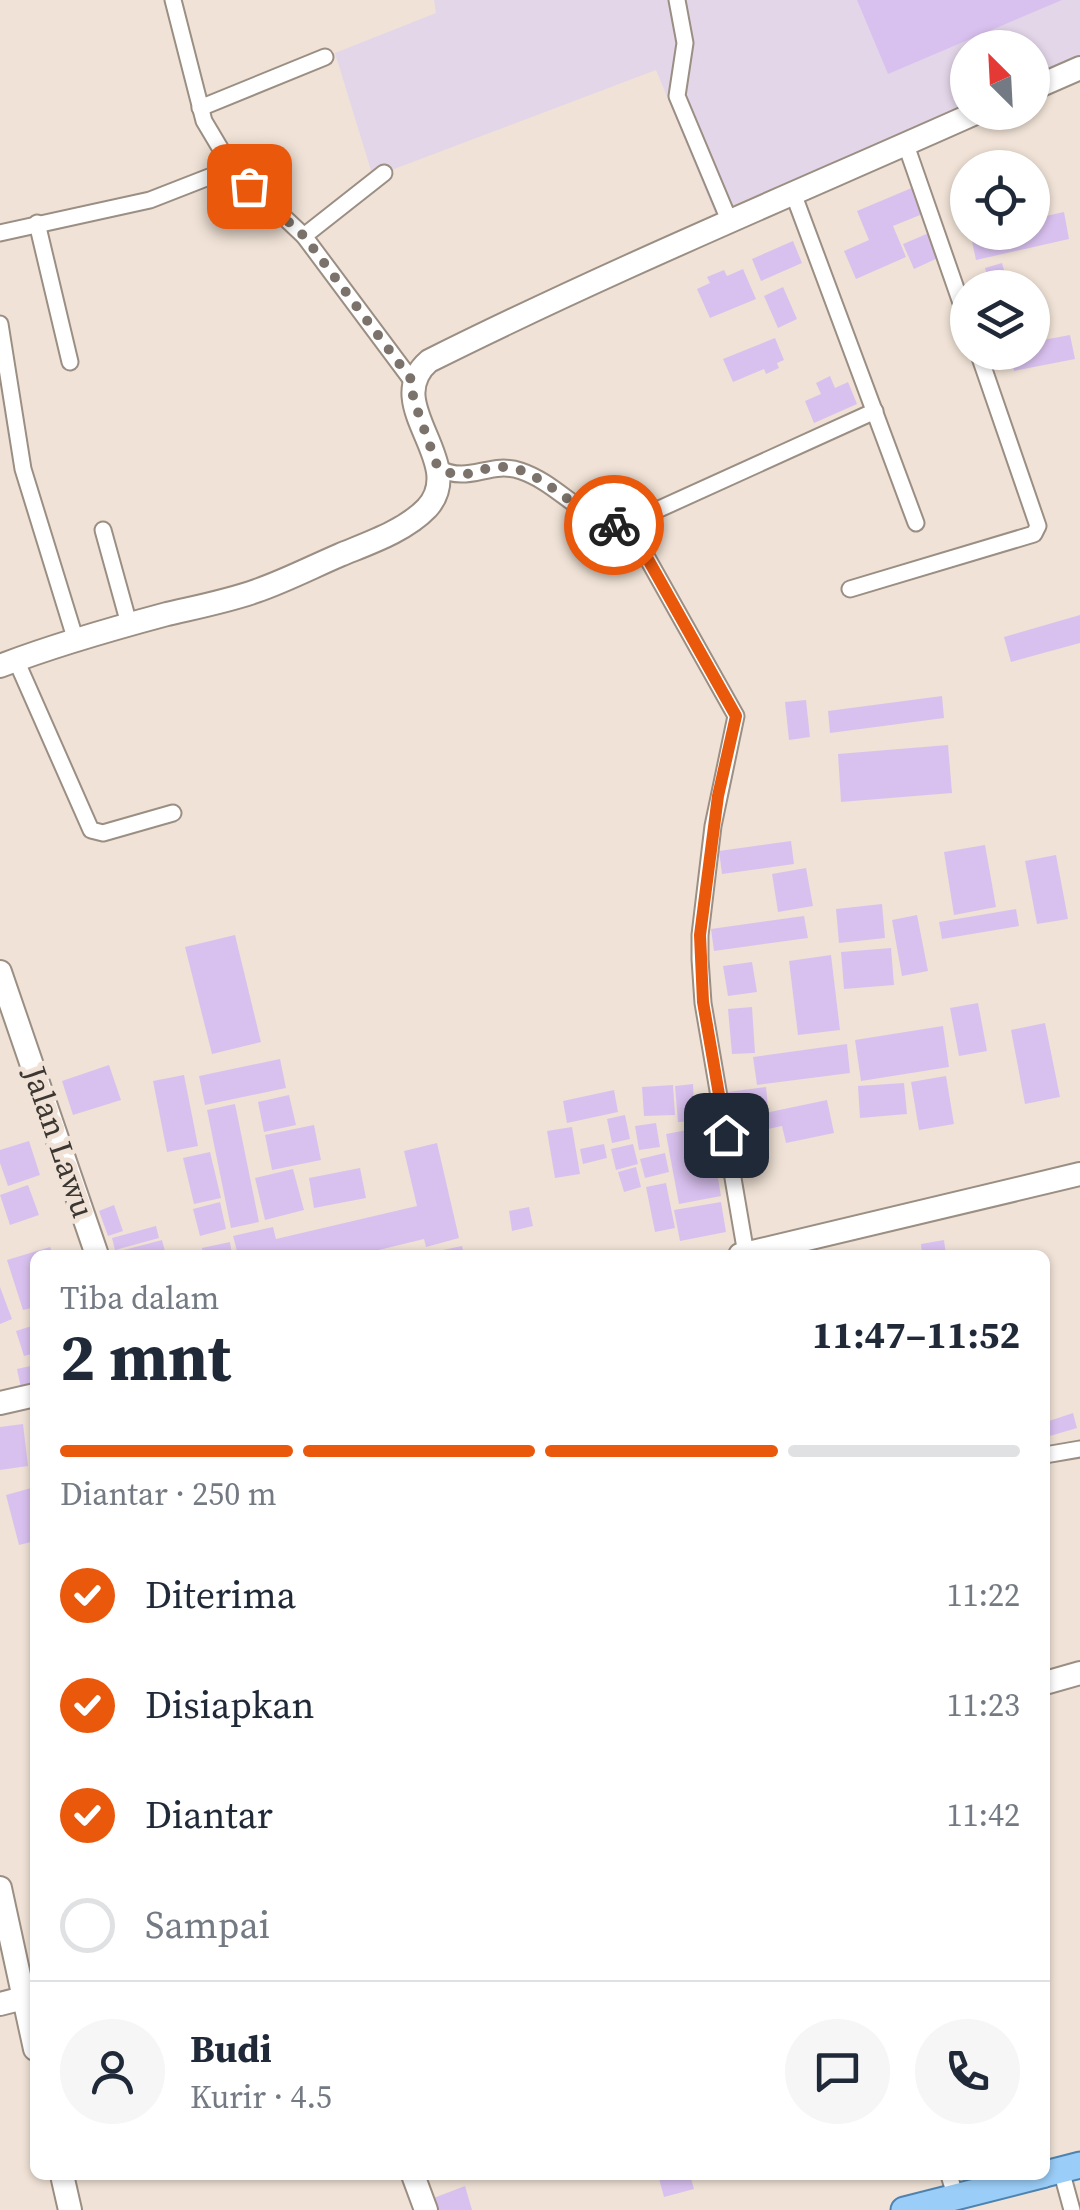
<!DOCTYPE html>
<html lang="id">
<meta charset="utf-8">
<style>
:root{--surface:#fff;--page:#f6f6f7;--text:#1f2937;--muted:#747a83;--line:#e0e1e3;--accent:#ea580c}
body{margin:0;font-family:"Source Serif 4",serif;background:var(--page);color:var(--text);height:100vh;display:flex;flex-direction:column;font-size:38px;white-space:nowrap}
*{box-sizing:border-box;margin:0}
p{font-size:32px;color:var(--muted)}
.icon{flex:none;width:55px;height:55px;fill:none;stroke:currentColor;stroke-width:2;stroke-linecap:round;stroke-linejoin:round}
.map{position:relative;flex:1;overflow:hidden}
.panel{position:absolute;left:30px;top:1250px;width:1020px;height:930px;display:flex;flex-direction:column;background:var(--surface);border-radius:15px;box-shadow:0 2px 8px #0004}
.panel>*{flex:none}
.needle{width:65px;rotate:336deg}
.buttons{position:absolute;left:950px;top:30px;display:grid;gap:20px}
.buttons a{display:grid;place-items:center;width:100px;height:100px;border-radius:50%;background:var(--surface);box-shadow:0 2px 8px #0004;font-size:50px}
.pin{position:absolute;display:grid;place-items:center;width:85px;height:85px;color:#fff;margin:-42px;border-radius:20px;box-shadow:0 5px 15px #0006}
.courier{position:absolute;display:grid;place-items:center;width:100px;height:100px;margin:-50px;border:8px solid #ea580c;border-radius:50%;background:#fff;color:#222;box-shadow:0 2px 12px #0007}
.headline em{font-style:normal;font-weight:700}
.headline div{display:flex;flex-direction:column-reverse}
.headline{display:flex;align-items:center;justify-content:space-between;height:170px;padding:0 30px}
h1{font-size:65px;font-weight:700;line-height:75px}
.bar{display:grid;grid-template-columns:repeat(4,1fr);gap:15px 10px;align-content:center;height:120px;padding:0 30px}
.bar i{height:12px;border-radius:8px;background:var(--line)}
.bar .active{background:var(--accent)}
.bar p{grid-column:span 4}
.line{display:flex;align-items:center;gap:25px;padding:0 30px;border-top:2px solid var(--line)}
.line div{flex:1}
.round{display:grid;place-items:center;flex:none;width:105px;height:105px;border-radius:52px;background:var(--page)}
ol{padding:0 30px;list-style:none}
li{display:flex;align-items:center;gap:30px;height:110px}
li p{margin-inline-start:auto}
li .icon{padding:10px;border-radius:50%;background:var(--accent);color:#fff;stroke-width:4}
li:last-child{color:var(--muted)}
li i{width:55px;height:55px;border:5px solid var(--line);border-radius:50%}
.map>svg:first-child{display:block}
</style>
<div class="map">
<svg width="1080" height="2210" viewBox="0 0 1080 2210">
<rect width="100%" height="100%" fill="#f0e2d6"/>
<!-- industrial -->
<polygon fill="#e3d6e9" points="434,0 1080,0 1080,58 1033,78 1032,48 968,48 967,106 715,213 656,70 373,177 335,53 436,13"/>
<!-- building -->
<g fill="#d9c1ef">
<polygon points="857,0 1062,0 888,74"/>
<polygon points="914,187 925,213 893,226 906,257 856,279 844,251 869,240 857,211"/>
<polygon points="1064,212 1069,239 976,260 970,232 1032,232 1032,219"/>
<polygon points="929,233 940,257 914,269 903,244"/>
<polygon points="793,241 802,263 761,281 752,259"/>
<polygon points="1002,263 1009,288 991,288 985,268"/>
<polygon points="743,269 756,299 710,318 697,289 710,283 707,277 724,270 727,276"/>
<polygon points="783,287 797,319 778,328 764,296"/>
<polygon points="1070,335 1075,359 1014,371 1011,352 1032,352 1032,342"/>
<polygon points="775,338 784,360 777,363 779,368 766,374 764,369 733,382 723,359"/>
<polygon points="830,376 835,388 848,382 857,404 814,423 805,401 821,394 816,383"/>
<polygon points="1080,615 1080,643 1011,662 1004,637"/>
<polygon points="942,696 944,718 830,733 828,711"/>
<polygon points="806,700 810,737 789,740 785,702"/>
<polygon points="948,745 952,793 841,802 838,754"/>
<polygon points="791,841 794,864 722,874 719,851"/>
<polygon points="985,845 996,907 954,915 944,852"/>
<polygon points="1056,855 1068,919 1037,924 1025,861"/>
<polygon points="806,868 813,906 778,912 772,874"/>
<polygon points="882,904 885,938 839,943 836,909"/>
<polygon points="1016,909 1019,926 942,939 939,922"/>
<polygon points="917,915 928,971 902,976 892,920"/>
<polygon points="804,916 808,938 714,951 711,929"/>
<polygon points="235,935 261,1042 212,1054 185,947"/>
<polygon points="891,948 894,985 844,989 841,952"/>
<polygon points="831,955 840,1030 798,1035 789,961"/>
<polygon points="752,962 757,992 728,996 723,966"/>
<polygon points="978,1003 987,1051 959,1056 950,1008"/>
<polygon points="752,1007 755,1053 732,1054 728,1009"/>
<polygon points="1045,1023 1060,1097 1025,1104 1011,1030"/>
<polygon points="943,1026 949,1067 861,1081 855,1040"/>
<polygon points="847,1044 850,1073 757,1085 753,1057"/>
<polygon points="280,1059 286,1088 205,1105 199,1076"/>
<polygon points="109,1065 121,1100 73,1115 62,1081"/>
<polygon points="184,1075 198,1146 167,1152 153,1081"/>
<polygon points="946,1076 954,1124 919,1130 911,1082"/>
<polygon points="904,1083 907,1114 860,1118 858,1086"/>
<polygon points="693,1084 695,1121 678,1122 675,1086"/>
<polygon points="673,1085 675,1115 644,1116 642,1087"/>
<polygon points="766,1087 768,1107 729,1111 727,1092"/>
<polygon points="614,1090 618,1112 567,1123 563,1101"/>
<polygon points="289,1095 296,1125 264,1132 258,1102"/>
<polygon points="827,1100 834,1133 786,1143 782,1126 768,1129 765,1113"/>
<polygon points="235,1104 259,1222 231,1228 207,1110"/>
<polygon points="625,1115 630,1139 612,1143 607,1119"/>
<polygon points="656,1123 660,1147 639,1150 635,1126"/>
<polygon points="314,1125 321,1160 272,1170 265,1135"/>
<polygon points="709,1126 721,1196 679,1204 666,1134"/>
<polygon points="572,1127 580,1174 555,1178 547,1131"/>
<polygon points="29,1141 40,1175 8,1186 0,1163 0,1150"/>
<polygon points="437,1143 459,1238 426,1247 424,1239 358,1255 238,1255 233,1236 273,1227 276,1239 417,1206 404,1151"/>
<polygon points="604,1144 607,1158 583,1164 580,1149"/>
<polygon points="633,1144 638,1164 616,1170 611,1149"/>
<polygon points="210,1152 221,1198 194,1204 183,1158"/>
<polygon points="665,1153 669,1172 645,1178 640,1159"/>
<polygon points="636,1167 641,1187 624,1192 618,1172"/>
<polygon points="360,1168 366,1198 314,1208 309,1178"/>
<polygon points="293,1169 304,1210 265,1220 255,1178"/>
<polygon points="666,1183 675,1228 655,1232 646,1187"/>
<polygon points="28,1185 39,1215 10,1225 0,1195"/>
<polygon points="220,1202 226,1229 200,1236 193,1209"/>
<polygon points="721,1202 726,1232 680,1241 674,1210"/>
<polygon points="114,1205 123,1231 108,1236 99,1211"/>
<polygon points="529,1207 533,1226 512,1231 509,1211"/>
<polygon points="156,1226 159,1238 115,1250 112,1238"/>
<polygon points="162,1240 166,1255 109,1255 109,1254"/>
<polygon points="944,1240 946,1255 922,1255 921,1244"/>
<polygon points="230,1242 232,1255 203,1255 202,1248"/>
<polygon points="462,1246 464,1255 429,1255 429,1253"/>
<polygon points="50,1247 53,1255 35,1255 35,1307 23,1310 7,1260"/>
<polygon points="0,1287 12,1319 0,1324"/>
<polygon points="35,1325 35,1353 24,1356 16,1331"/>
<polygon points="35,1365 35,1385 21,1388 17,1369"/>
<polygon points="1073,1413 1077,1428 1050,1436 1046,1422"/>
<polygon points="23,1424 28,1466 0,1470 0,1427"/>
<polygon points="35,1487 35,1541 19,1545 6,1495"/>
<polygon points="658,2175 690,2175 694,2189 664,2197"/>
<polygon points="465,2186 472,2210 437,2210 431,2199"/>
</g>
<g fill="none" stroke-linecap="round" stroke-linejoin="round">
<!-- street casing -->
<g stroke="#9b8e83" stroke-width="19">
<g id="street">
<polyline points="173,0 204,121 232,168 304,236 413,382"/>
<polyline points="677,0 685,43 677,96 729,220"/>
<polyline points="200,108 325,57"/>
<polyline points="906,145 968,323"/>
<polyline points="793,193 916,523"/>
<polyline points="37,223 70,362"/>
<polyline points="0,233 150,200 232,168"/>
<polyline points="304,236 384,173"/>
<polyline points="0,324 23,469 76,641"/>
<path d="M 438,468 C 470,485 489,460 521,471 C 556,483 576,513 615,526 L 638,516"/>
<polyline points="103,530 129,624"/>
<polyline points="850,589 1034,534 1038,526 978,352"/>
<polyline points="16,660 91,830 103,833 173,813"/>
<polyline points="746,1254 703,1003 700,959 700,935 713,826 736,716 636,538 635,520 875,411"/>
<polyline points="1045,1455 1080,1449"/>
<polyline points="1061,2170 1072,2210"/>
<polyline points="949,2175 956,2198"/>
</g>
</g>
<!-- secondary casing -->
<g stroke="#9b8e83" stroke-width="26">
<g id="secondary">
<polyline points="1032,89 1080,68"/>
<path d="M 0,666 C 54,645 111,629 167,614 C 197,607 228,601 256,591 C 285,581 312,567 340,555 C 369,543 405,531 427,508 C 469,462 379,404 429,361 C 609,271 794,194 978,112"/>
<polyline points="0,972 97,1255"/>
<polyline points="740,1255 1080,1174"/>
<polyline points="0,1403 35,1395"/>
<polyline points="1045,1683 1080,1673"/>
<polyline points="0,1888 35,2049"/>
<polyline points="0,2004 35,1995"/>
<polyline points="62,2175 70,2210"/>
<polyline points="413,2175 426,2210"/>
</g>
</g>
<!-- primary casing -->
<g stroke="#4e83af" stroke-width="29">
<g id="primary">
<polyline points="1045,2174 1080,2165"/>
<polyline points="904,2210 1042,2175"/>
</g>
</g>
<!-- street -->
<use href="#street" stroke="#fff" stroke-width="15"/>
<!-- secondary -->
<use href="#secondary" stroke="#fff" stroke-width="22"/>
<!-- primary -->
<use href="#primary" stroke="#9acdf7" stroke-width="25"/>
</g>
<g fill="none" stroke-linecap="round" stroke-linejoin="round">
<!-- done -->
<path stroke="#7b736b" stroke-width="10" stroke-dasharray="0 18" d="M 249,186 L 304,236 L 413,382 L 413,398 L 438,468 C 468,484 477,465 505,467 C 541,469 575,513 614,525"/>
<!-- route -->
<polyline stroke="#ea580c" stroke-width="12" points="614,525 638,516 634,528 636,538 736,716 718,796 700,935 703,1002 726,1135"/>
</g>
<g text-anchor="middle" stroke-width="10" stroke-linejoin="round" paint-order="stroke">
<!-- street labels -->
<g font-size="32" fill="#3c3732" stroke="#f0e2d6">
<text transform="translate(59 1142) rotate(71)" y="11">Jalan Lawu</text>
</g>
</g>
</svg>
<div class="buttons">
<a><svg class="needle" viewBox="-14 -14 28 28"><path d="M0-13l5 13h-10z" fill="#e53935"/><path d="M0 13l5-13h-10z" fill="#747a83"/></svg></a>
<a><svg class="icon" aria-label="locate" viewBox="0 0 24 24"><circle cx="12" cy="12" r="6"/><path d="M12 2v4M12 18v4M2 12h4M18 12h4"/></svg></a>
<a><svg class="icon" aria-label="layers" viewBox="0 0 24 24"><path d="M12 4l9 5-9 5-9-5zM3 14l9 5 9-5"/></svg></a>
</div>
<div class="pin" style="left:249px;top:186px;background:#ea580c"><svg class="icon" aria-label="bag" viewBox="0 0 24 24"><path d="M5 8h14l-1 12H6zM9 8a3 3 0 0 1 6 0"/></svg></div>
<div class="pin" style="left:726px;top:1135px;background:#1f2937"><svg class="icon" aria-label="home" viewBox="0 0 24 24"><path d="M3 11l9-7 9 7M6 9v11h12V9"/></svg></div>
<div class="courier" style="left:614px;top:525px"><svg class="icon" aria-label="bike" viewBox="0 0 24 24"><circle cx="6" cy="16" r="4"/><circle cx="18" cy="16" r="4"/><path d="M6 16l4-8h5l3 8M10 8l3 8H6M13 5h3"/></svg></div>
<section class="panel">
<div class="headline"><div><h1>2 mnt</h1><p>Tiba dalam</p></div><em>11:47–11:52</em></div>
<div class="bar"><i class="active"></i><i class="active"></i><i class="active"></i><i></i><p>Diantar · 250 m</p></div>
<ol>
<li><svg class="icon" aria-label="check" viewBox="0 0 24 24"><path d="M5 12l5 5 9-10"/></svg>Diterima<p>11:22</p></li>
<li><svg class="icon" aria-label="check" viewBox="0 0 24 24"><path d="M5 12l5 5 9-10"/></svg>Disiapkan<p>11:23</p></li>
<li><svg class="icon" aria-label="check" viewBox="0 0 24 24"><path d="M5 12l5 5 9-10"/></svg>Diantar<p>11:42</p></li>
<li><i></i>Sampai</li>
</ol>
<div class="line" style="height:180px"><a class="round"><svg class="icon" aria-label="person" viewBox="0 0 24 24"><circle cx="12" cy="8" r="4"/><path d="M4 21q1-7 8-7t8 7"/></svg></a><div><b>Budi</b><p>Kurir · 4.5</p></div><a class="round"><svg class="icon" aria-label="chat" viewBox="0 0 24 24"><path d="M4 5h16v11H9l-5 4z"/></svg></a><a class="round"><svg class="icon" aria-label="phone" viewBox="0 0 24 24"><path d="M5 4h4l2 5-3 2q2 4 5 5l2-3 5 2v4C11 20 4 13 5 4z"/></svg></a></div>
</section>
</div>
